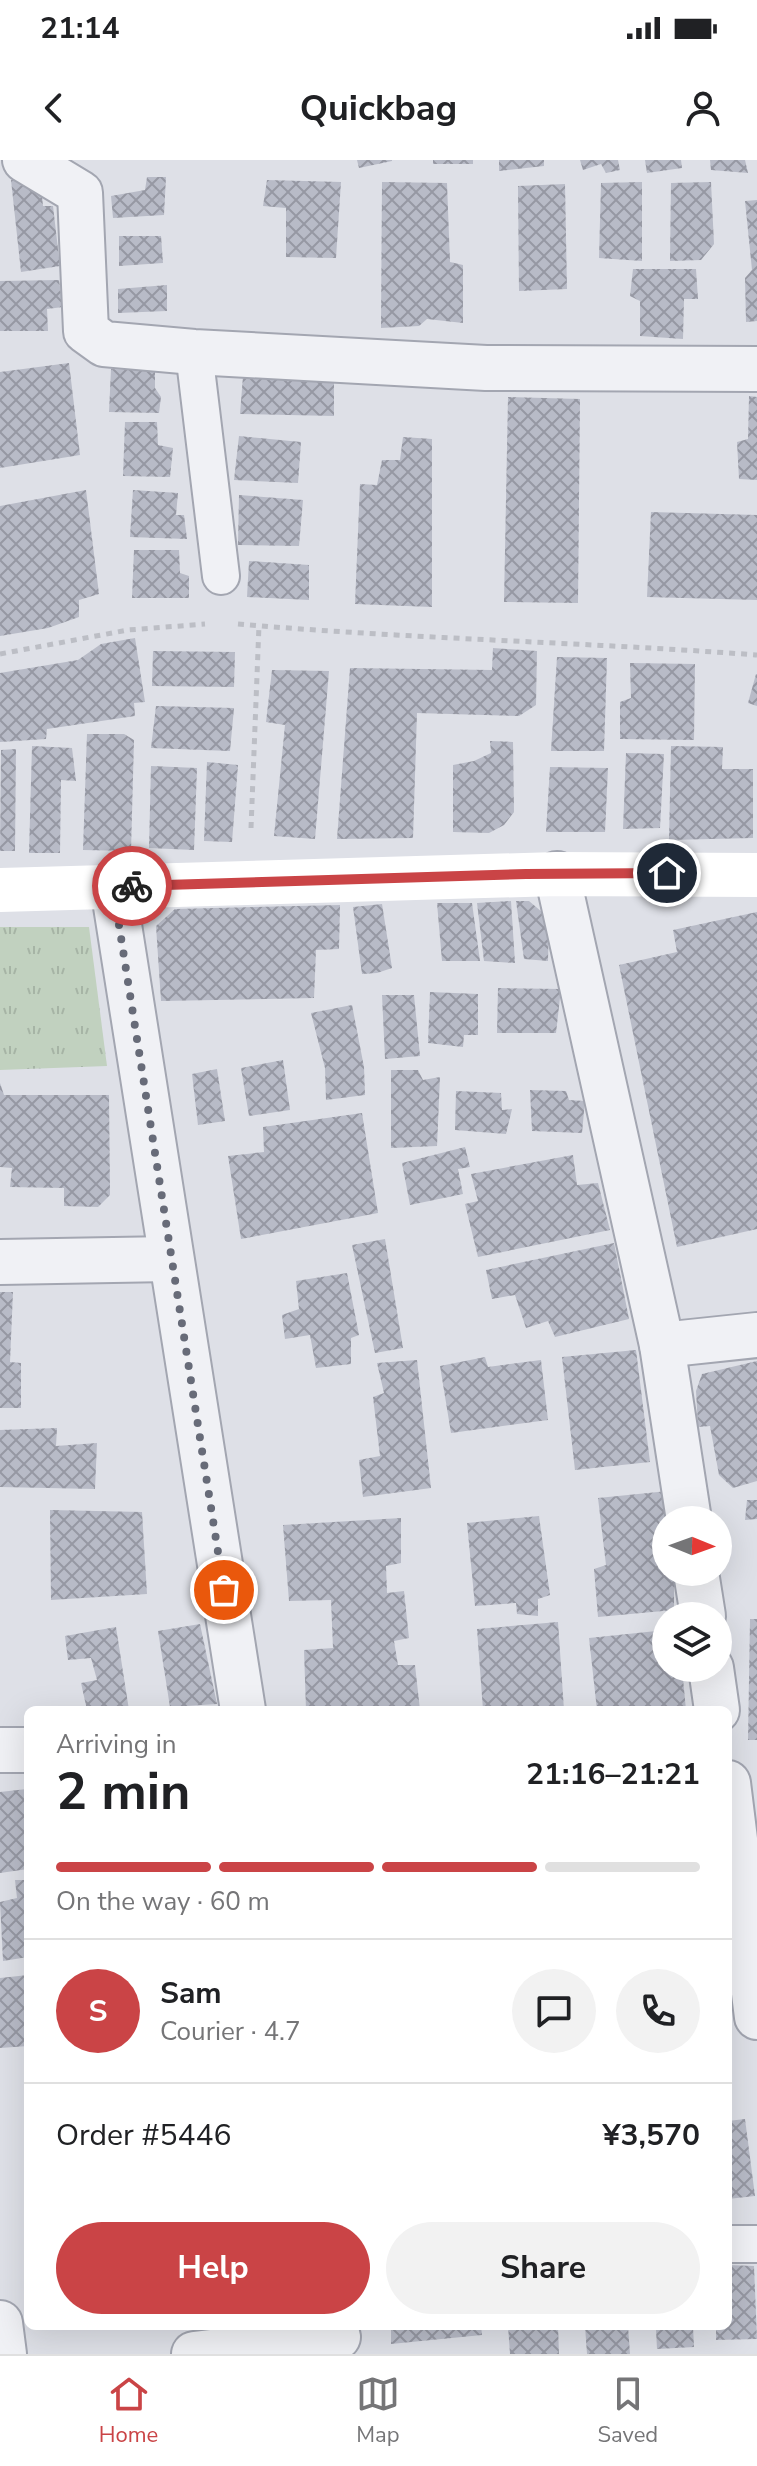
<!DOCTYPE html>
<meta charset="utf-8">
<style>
:root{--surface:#fff;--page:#f2f2f2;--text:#202124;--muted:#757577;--line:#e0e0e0;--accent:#ca4446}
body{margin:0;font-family:"Nunito Sans",sans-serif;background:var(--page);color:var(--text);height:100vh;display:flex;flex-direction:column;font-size:30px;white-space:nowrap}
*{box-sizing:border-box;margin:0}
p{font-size:26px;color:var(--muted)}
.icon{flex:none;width:44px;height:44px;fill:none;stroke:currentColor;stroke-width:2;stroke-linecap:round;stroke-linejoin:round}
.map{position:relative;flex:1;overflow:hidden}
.drawer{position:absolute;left:24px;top:1546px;width:708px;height:624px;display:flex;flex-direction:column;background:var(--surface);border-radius:12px;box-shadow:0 8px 32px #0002}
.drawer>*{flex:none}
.needle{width:52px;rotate:91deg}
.fabs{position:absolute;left:652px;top:1346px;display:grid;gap:16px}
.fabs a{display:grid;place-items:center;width:80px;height:80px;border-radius:50%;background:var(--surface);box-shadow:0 8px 32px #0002;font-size:40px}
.pin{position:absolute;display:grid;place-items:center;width:68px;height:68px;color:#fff;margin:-34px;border:4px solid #fff;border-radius:50%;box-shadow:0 2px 8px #0007}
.courier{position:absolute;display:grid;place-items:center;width:80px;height:80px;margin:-40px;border:6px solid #ca4446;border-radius:50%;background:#fff;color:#222;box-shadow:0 2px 10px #0007}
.headline em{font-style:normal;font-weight:700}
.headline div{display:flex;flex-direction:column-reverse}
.headline{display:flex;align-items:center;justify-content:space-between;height:136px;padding:0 32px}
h1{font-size:52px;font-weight:700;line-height:60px}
.bar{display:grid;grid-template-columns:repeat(4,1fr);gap:12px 8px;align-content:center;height:96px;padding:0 32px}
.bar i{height:10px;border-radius:6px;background:var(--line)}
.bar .current{background:var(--accent)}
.bar p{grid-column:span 4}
.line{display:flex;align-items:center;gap:20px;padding:0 32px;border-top:2px solid var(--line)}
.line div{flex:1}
.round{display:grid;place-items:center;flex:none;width:84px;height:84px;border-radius:42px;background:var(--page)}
.action{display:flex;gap:16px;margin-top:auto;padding:16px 32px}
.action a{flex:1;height:92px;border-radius:48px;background:var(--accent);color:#fff;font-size:32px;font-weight:700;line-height:92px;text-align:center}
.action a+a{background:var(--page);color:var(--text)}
.status{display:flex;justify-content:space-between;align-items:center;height:56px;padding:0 40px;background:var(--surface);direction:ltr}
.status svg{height:22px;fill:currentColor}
header{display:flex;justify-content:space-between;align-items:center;height:104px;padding:0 32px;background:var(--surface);font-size:36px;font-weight:700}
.dock{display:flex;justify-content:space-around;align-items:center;height:112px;border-top:2px solid var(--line);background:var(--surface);font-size:22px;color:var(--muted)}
.dock a{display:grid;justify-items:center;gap:4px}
.dock .current{color:var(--accent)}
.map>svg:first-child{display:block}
</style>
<div class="status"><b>21:14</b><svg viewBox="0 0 49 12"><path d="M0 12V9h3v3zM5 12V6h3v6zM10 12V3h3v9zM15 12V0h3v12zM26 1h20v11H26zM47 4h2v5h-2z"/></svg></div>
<header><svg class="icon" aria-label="back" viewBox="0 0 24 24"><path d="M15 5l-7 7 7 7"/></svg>Quickbag<svg class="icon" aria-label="person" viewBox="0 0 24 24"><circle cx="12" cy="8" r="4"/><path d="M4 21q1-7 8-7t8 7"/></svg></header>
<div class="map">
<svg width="757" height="2194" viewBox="0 0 757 2194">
<defs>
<pattern id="park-tufts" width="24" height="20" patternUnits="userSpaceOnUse" patternTransform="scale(2)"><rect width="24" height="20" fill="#c1d1bf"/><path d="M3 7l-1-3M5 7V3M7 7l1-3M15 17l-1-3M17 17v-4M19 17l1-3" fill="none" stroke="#a6b4a5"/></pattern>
<pattern id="building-cross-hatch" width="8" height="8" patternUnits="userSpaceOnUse" patternTransform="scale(2)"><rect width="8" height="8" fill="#b8bbc7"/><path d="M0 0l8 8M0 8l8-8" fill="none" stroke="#9698a3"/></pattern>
</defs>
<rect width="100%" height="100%" fill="#dee0e7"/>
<!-- park -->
<polygon fill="url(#park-tufts)" points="0,767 89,767 107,906 0,910"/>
<!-- building -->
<g fill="url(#building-cross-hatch)">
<polygon points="357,0 392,0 392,1 359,8"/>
<rect x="433" y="0" width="40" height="4"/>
<polygon points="499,0 544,0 544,6 499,11"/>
<polygon points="580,0 618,0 620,10 606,13 601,4 583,10"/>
<polygon points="645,0 681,0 682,8 647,13"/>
<polygon points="710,0 745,0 748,13 711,10"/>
<polygon points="147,17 166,17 164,55 113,58 111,36 145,30"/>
<polygon points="29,19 41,25 43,46 53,46 60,106 21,112 11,20"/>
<polygon points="267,20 341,22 336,98 286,97 286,48 263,46"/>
<polygon points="382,22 447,23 450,102 463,105 463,163 427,159 419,166 381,168"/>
<polygon points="642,22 642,101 599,98 601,23"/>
<polygon points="711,22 714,84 701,100 670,101 671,23"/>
<polygon points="565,24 567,129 519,131 518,26"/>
<polygon points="757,40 757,161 746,162 745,118 752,110 745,41"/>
<polygon points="119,76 161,76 163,103 119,106"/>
<polygon points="633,109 696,109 698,139 684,139 683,179 640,176 640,141 630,136"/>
<polygon points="59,120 63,147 47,149 48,171 0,171 0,121"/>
<polygon points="167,125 167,151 118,153 118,129"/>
<polygon points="69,203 80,295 0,308 0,212"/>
<polygon points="111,209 155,211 155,228 161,237 159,253 109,252"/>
<polygon points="243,216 334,221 334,256 240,254"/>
<polygon points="749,236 757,237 757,320 739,319 737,282 748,279"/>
<polygon points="508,237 580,239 578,443 504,442"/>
<polygon points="125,262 157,262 158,285 173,288 170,317 123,316"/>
<polygon points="239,276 301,282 298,323 234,320"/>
<polygon points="403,277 432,279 432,447 355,444 360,324 377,325 382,300 400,300"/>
<polygon points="86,330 99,434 79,440 79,457 48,468 0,476 0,346"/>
<polygon points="133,330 178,333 176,355 184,355 187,379 130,377"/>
<polygon points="239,335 303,340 299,386 238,385"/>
<polygon points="651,352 757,355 757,440 647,437"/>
<polygon points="134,390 179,390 180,413 189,416 189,438 132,438"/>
<polygon points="249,401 309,405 309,440 247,437"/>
<polygon points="135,478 145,542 134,543 135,556 47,569 46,579 0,582 0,513 78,500 101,484"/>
<polygon points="493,488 537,491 536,545 519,556 417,553 413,678 337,679 350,508 492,510"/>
<polygon points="153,491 235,492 234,527 152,526"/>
<polygon points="557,497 607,498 604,591 551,591"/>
<polygon points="630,503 695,504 694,580 620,579 620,542 631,538"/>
<polygon points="272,510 329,511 315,679 274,676 285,565 266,562"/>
<polygon points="756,514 757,514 757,546 748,543"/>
<polygon points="156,546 234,548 230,591 151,588"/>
<polygon points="87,574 124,574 134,580 131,691 83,690"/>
<polygon points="490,581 513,582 514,652 504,665 489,673 453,672 453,605 474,601 491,593"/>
<polygon points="32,586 72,588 76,621 61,620 60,693 29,693"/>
<polygon points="671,586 723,587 722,609 753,609 753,678 669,680"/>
<polygon points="16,589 15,691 0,691 1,590"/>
<polygon points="626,593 664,594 660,668 623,669"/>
<polygon points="207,602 238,605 232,682 204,681"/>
<polygon points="151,606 197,608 194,690 149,688"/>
<polygon points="550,607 608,608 605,672 546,672"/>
<polygon points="511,741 515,803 484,801 477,743"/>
<polygon points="516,741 529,741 549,758 548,801 524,799"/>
<polygon points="437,743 472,743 480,801 442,801"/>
<polygon points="382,744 392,808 377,813 362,814 353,747"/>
<polygon points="340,745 339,789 316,790 314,838 161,841 156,766 175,749"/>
<polygon points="757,752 757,1069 677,1087 619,805 677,792 673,770"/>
<polygon points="498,828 561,829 556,873 497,873"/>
<polygon points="430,832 478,834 478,875 464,875 463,887 428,883"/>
<polygon points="382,835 414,835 420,896 385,899"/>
<polygon points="352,845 364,907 365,935 326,940 325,908 311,853"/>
<polygon points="283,900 290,950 249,956 241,908"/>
<polygon points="217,909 225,961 198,965 192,914"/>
<polygon points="391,910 418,910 423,920 440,917 437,986 391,988"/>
<polygon points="0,923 4,935 109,935 110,1035 98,1047 64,1046 64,1028 10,1027 12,1008 0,1007"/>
<polygon points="530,930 566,931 569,940 585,941 582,973 532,971"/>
<polygon points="456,931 501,933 502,950 512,949 506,974 455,970"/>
<polygon points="362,953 378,1053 241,1079 228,996 264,992 263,967"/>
<polygon points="465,987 470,1007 458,1009 463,1034 410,1045 402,1003"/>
<polygon points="573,995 577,1025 598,1023 610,1070 478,1097 465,1044 478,1041 471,1014"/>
<polygon points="385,1079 403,1188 375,1193 352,1085"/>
<polygon points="614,1083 629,1159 555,1177 548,1161 526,1168 515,1135 492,1139 486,1110"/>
<polygon points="347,1113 359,1175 351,1178 351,1204 316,1208 310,1175 285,1179 282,1155 299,1149 296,1121"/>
<polygon points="0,1132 13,1132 10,1202 21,1203 21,1248 0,1248"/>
<polygon points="636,1190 650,1302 575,1310 562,1197"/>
<polygon points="485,1197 488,1207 541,1200 548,1260 451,1273 440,1206"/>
<polygon points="417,1200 431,1328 363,1337 359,1300 380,1296 373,1237 384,1233 377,1203"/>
<polygon points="757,1201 757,1321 733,1328 719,1315 710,1266 698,1267 696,1231 702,1214"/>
<polygon points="57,1268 56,1286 97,1283 95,1329 0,1327 0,1270"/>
<polygon points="668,1331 674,1360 666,1360 666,1412 674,1412 674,1450 598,1457 594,1409 606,1405 598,1338"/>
<polygon points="747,1340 757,1340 757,1359 745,1360"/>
<polygon points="50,1350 142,1352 147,1434 51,1440"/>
<polygon points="539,1356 550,1435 538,1439 538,1456 517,1454 516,1443 475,1446 467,1363"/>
<polygon points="401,1358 401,1403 386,1406 387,1433 404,1431 409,1478 394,1481 398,1505 415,1505 420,1550 306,1550 304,1490 333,1488 331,1440 289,1441 283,1365"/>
<polygon points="750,1459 757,1459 757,1580 748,1580"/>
<polygon points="558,1462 564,1550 483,1550 477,1469"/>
<polygon points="200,1464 217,1544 170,1547 158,1471"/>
<polygon points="116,1467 129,1550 87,1550 81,1523 97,1520 91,1498 68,1500 65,1476"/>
<polygon points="666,1470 666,1508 682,1508 686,1550 597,1550 589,1478"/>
<polygon points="27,1629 28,1709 0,1713 0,1632"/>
<polygon points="15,1720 28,1720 28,1797 3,1801 0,1742 17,1738"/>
<polygon points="28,1815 28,1886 0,1888 0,1818"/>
<polygon points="745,1959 755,2036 728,2039 728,1961"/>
<polygon points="728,2105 754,2106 757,2179 716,2180 716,2166 728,2166"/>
<polygon points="391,2166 481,2166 482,2175 391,2184"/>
<polygon points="508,2166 558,2166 559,2194 510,2194"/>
<polygon points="585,2166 628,2166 630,2194 587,2194"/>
<polygon points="644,2166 693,2166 694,2187 657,2189 656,2170"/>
</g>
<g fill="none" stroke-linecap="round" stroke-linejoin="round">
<!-- lane casing -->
<g stroke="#a3a6b1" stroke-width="40">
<g id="lane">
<polyline points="194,192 221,416"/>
<polyline points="728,2084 757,2084"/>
</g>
</g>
<!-- street casing -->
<g stroke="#a3a6b1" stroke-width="48">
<g id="street">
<polyline points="25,0 80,33 86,171 104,184 194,192 486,208 757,209"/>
<polyline points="557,714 662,1185 689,1360"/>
<polyline points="113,727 243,1550"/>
<polyline points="0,1102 170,1099"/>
<polyline points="662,1185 757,1175"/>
<polyline points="696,1412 703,1456"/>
<polyline points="711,1508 717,1550"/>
<polyline points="0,1590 28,1590"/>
<polyline points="728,1623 757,1857"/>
<polyline points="0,2163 4,2194"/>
<polyline points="194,2194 338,2177"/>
</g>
</g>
<!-- path -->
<g stroke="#bcbec5" stroke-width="5" stroke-dasharray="6 6" stroke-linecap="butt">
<path d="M 238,464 C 411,479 584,482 757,495"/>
<polyline points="0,494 128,470 205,464"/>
<polyline points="251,668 259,465"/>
</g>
<!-- lane -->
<use href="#lane" stroke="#f0f1f5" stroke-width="36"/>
<!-- street -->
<use href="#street" stroke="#f0f1f5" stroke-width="44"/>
<!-- secondary -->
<polyline stroke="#fff" stroke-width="44" points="0,730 557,714 757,715"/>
</g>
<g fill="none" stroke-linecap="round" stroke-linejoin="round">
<!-- done -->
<polyline stroke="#676b78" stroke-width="8" stroke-dasharray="0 14.4" points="132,726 113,727 224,1430"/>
<!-- route -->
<polyline stroke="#ca4446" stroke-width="10" points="132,726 526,714 667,713"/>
</g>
</svg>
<div class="fabs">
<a><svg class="needle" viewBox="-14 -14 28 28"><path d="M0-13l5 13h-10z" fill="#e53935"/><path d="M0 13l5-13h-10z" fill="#757577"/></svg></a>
<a><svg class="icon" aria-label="layers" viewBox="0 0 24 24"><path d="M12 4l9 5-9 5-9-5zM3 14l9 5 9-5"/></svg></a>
</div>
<div class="pin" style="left:224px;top:1430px;background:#ea580c"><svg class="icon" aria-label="bag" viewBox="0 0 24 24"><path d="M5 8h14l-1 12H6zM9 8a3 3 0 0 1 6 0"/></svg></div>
<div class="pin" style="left:667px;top:713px;background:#1f2937"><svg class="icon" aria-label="home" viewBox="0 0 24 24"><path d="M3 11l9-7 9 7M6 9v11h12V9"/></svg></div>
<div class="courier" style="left:132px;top:726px"><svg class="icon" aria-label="bike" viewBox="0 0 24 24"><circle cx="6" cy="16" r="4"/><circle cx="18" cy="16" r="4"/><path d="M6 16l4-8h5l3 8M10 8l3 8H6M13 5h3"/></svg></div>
<section class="drawer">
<div class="headline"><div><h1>2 min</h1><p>Arriving in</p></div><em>21:16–21:21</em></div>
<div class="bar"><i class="current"></i><i class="current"></i><i class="current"></i><i></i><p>On the way · 60 m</p></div>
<div class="line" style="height:144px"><b class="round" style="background:var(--accent);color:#fff">S</b><div><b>Sam</b><p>Courier · 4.7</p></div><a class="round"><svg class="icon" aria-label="chat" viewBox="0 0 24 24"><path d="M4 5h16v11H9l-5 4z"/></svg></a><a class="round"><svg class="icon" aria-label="phone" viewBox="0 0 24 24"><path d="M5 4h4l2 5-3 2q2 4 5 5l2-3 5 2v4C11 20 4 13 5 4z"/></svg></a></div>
<div class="line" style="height:104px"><div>Order #5446</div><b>¥3,570</b></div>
<div class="action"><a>Help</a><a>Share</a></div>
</section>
</div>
<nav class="dock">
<a class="current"><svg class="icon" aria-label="home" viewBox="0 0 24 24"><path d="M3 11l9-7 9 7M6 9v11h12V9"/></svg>Home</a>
<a><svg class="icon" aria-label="map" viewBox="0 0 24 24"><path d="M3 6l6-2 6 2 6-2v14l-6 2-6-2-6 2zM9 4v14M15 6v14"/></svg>Map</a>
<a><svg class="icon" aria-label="saved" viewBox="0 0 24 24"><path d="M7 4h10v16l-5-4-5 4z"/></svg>Saved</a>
</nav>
